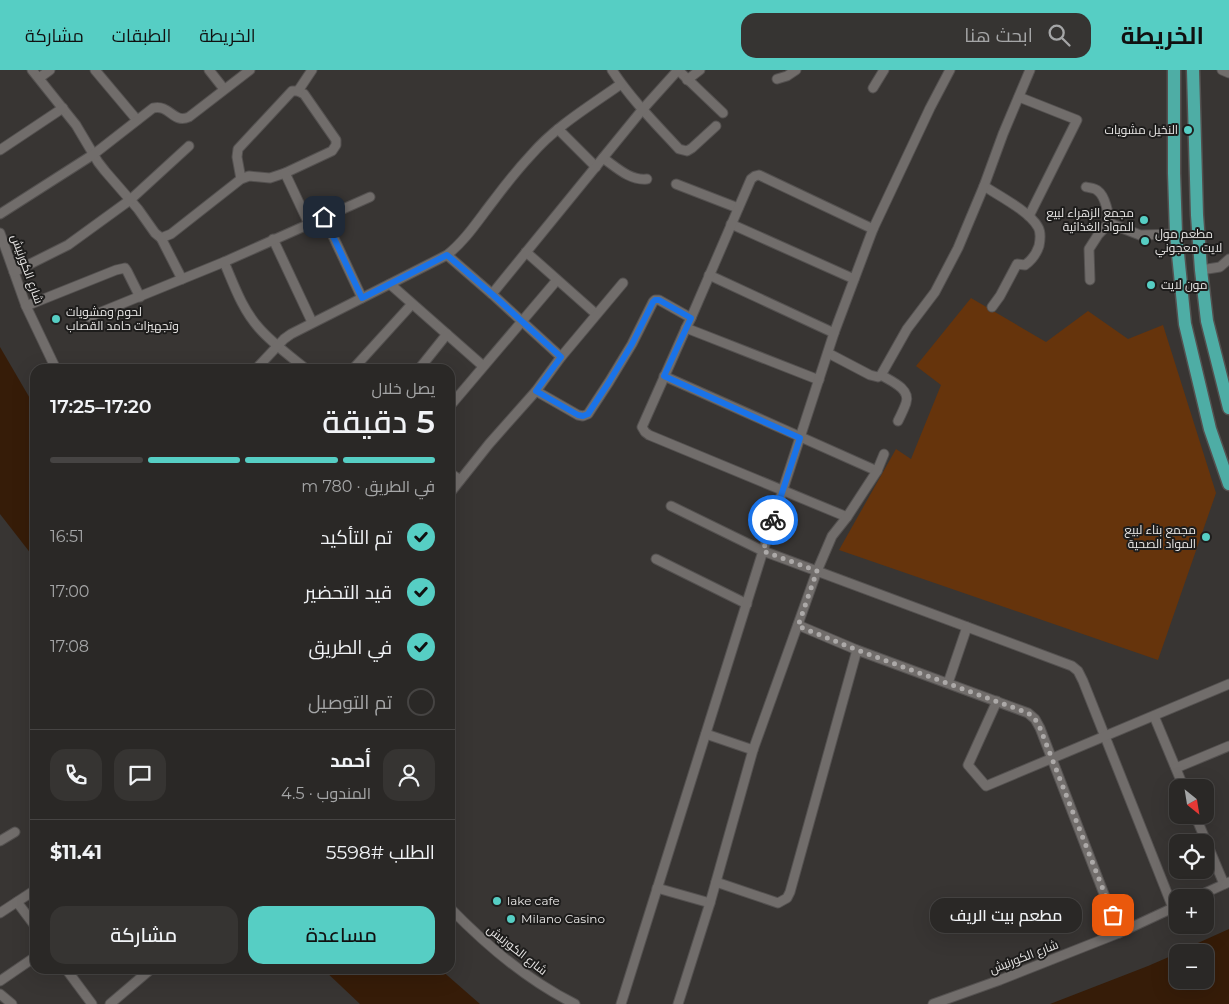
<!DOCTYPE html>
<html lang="ar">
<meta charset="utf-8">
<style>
:root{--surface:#2a2826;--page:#363432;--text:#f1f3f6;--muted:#a5a6a7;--line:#464443;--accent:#56cec4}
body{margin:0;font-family:Montserrat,Cairo,sans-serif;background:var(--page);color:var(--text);direction:rtl;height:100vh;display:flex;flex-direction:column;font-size:19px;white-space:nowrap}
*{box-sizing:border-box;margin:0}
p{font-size:16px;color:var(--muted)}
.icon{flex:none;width:28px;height:28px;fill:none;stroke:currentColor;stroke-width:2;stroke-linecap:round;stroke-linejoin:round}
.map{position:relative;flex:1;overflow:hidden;direction:ltr}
.drawer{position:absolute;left:30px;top:294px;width:425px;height:610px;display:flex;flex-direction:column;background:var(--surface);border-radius:15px;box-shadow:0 5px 20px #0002,0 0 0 1px var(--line);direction:rtl}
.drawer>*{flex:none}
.needle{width:32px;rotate:150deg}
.fabs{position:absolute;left:1169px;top:709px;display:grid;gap:10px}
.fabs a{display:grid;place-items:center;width:45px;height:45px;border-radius:10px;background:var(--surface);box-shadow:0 5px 20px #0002,0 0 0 1px var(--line);font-size:25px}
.pin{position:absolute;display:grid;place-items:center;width:42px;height:42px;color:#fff;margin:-21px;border-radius:10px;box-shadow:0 2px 8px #0006}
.courier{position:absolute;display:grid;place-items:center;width:50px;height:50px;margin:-25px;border:4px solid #1a73e8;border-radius:50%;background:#fff;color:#222;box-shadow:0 1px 6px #0007}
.bubble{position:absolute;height:35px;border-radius:15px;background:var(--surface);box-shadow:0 5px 20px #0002,0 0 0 1px var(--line);font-size:16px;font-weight:600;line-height:35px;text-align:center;direction:rtl}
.head em{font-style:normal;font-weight:600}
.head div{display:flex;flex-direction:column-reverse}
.head{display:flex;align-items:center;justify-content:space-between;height:85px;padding:0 20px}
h1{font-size:32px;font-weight:600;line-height:38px}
.bar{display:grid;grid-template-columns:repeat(4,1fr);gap:8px 5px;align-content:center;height:60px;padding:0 20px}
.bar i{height:6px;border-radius:4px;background:var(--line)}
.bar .active{background:var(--accent)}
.bar p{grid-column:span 4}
.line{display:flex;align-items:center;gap:12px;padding:0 20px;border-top:1px solid var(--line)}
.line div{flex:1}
.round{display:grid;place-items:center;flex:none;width:52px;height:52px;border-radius:15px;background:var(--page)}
ol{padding:0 20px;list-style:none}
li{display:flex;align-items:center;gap:15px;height:55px}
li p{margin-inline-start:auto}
li .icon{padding:5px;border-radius:50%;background:var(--accent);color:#111;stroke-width:4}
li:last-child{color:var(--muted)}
li i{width:28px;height:28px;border:2px solid var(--line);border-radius:50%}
.primary-button{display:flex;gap:10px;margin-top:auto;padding:10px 20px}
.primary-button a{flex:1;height:58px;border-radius:15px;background:var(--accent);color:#111;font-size:20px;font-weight:600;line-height:58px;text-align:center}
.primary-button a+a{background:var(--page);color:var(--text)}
header{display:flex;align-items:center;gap:30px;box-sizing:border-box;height:70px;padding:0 25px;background:var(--accent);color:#111}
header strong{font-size:24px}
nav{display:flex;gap:28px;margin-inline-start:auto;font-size:18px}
.search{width:350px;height:45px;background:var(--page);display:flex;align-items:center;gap:12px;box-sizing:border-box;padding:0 18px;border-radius:15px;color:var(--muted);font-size:19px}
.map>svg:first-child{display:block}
</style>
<header>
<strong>الخريطة</strong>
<div class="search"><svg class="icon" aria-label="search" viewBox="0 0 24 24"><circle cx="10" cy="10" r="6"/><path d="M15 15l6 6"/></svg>ابحث هنا</div>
<nav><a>الخريطة</a><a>الطبقات</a><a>مشاركة</a></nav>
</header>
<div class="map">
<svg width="1229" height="934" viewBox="0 0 1229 934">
<rect width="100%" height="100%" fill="#383533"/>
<!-- green -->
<polygon fill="#66340c" points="971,228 1046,272 1088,241 1128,269 1163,255 1216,423 1158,590 839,480 896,379 911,389 941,315 916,296"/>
<!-- water -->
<g fill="#361c08">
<polygon points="0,277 35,337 35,489 0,444"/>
<polygon points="1229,859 1229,934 1050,934 1148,896 1178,883 1178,910 1205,910 1205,882 1178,882"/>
<polygon points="323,899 440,899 480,934 360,934"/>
</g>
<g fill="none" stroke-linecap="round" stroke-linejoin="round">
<!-- minor casing -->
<g stroke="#545150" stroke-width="11">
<g id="minor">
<polyline points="32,0 76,55 98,92 105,101 138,139 155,163 161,168 171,164 241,109 249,106 270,108 285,103 332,81 336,75 336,70 304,24 298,21 292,21 238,79 237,87 241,109"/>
<polyline points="95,0 137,50"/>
<polyline points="209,0 224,19"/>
<path d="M 612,0 C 631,29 655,53 679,79 L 687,81 L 692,78 L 716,56"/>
<polyline points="678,0 723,43"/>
<polyline points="1222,0 1229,3"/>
<polyline points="39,8 50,0"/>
<polyline points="777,9 787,6 796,0"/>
<polyline points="687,10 700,0"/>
<polyline points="873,18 884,0"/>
<polyline points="298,21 312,0"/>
<polyline points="1019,27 1077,50 1029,146"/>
<polyline points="558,59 596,97"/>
<polyline points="0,80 63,38"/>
<path d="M 603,88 C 616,97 630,111 647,109"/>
<polyline points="285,103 309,154"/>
<polyline points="676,114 738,138"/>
<path d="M 984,116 C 999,126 1029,141 1038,157 C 1041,162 1040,171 1039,176 C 1036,185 1032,190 1025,195 L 1017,194 L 1000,226 L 992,237"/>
<path d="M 1086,117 C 1090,118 1095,118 1098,121 C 1105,126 1109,144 1109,153 L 1098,165 L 1089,179 L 1090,210"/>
<path d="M 0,144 L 94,84 L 153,38 C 170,34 173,54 189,47 L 250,0"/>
<polyline points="324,147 362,228"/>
<polyline points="1109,153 1140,165 1176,164"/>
<polyline points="731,154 854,209"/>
<polyline points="0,163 26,236 56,299"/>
<polyline points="161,168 182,209"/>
<polyline points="273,169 312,252"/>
<polyline points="526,182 596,244"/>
<polyline points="447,185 492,224 561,287"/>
<path d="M 224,192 C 234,215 242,239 259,258 C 272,273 290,286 306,299"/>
<polyline points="1201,200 1220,197 1229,189"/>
<polyline points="14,202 68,175 130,130 189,76"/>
<polyline points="709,205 834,263"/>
<polyline points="390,214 483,296"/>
<polyline points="492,224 642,40 678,0"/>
<polyline points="26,236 116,200 125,198 127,201 140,227"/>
<polyline points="89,247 224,192 370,127"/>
<polyline points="686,258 819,310"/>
<polyline points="828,283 870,305 878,307 881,305 907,259 935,222 958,178 984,116 1003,64 1030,0"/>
<path d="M 256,299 L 284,269 L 291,264 L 447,185 C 466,170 479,149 494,130 C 506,114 518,99 531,85 C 556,56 590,36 621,14"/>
<polyline points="353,299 412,234"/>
<polyline points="419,299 447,264"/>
<path d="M 881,305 C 891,311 911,319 906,333 C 904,339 901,345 898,351"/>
<polyline points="664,306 877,401"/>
<polyline points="536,321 578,345 583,346 588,344 609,312 632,274 653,232 655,230 659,230 691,248"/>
<polyline points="450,336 557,210"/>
<polyline points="450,403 460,410"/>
<polyline points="450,423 489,374 536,321 561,287 623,213"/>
<polyline points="671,436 763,481 1072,596 1078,601 1083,611 1173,838"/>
<polyline points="847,447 649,365 645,362 642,357 686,258 691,248 751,109 755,106 759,105 873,159"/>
<polyline points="656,489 747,534"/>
<polyline points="798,555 857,580 1028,643 1035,649 1040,658 1119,863"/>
<polyline points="948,613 967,557"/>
<polyline points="997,631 968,695 986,716 1229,614"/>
<polyline points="1154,646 1184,718"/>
<polyline points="706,664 753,680"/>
<polyline points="1176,698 1229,676"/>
<polyline points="1195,745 1224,814"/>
<polyline points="0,771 15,762"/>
<polyline points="716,812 778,833 787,828 790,822 857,580"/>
<polyline points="657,818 710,833"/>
<polyline points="1194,828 1229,812"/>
<polyline points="17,832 35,856"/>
<path d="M 450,838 C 487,876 528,911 575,934"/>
<polyline points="0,843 35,820"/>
<polyline points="66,899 92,934"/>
<polyline points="0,911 35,887"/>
<polyline points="0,924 12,934"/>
<polyline points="110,934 151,899"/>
<polyline points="621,934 763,481 834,263 873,159 930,38 950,0"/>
<polyline points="678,934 710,833 753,680 817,501 832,466 847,447 877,401 884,384"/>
<polyline points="933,934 1000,910 1119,863 1177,836"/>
</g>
</g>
<!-- highway casing -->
<g stroke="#545150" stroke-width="15">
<g id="highway">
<polyline points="1174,0 1174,103 1176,164 1185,254 1210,359 1229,414"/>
<polyline points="1193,0 1197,145 1201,200 1207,251 1229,338"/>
</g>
</g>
<!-- minor -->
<use href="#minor" stroke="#716d6b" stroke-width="9"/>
<!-- highway -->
<use href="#highway" stroke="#4eada5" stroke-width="12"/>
</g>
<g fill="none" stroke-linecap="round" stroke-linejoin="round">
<!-- done -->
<polyline stroke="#aca9a8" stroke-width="5" stroke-dasharray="0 9" points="773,450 763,481 817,501 798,556 857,580 1028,643 1035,649 1040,658 1113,845"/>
<!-- route -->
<polyline stroke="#1a73e8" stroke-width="6" points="324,147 362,228 447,185 492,224 561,287 536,321 578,345 583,346 588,344 609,312 632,274 653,232 655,230 659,230 691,248 664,306 800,368 773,450"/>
</g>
<!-- markers -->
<g fill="#56cec4" stroke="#1e1d1c" stroke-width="2">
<circle cx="1188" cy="60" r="5"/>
<circle cx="1144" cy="150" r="5"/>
<circle cx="1145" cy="171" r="5"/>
<circle cx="1151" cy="215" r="5"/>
<circle cx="56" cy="249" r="5"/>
<circle cx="1206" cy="467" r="5"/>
<circle cx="497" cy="831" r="5"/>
<circle cx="511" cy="849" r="5"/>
</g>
<g text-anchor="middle" stroke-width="4" stroke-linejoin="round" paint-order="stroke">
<!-- poi labels -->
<g font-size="12" fill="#eae8e7" stroke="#1e1d1c" text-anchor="start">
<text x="1178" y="64" text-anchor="end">النخيل مشويات</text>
<text x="1134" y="147" text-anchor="end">مجمع الزهراء لبيع<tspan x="1134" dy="14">المواد الغذائية</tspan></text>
<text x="1155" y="168">مطعم مول<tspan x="1155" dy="14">لايت معجوني</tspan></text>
<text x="1161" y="219">مون لايت</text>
<text x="66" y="246">لحوم ومشويات<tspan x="66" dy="14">وتجهيزات حامد القصاب</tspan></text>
<text x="1196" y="464" text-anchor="end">مجمع بناء لبيع<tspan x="1196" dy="14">المواد الصحية</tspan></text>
<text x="507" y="835">lake cafe</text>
<text x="521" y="853">Milano Casino</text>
</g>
<!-- street labels -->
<g font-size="12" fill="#eae8e7" stroke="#1e1d1c">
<text transform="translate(27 199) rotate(70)" y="4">شارع الكورنيش</text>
<text transform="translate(517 880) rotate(38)" y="4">شارع الكورنيش</text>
<text transform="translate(1024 887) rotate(-21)" y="4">شارع الكورنيش</text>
</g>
</g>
</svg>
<div class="fabs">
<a><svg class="needle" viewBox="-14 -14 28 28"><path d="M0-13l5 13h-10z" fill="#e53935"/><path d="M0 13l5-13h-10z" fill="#a5a6a7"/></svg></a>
<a><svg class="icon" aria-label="locate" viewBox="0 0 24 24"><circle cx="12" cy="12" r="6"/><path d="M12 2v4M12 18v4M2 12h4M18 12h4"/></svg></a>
<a>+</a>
<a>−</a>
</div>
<div class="pin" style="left:1113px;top:845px;background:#ea580c"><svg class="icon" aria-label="bag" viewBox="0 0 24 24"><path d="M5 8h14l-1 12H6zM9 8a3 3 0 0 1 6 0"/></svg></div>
<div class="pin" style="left:324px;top:147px;background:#1f2937"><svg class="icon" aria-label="home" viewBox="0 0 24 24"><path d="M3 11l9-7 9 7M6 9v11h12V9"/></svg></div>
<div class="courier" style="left:773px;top:450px"><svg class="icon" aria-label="bike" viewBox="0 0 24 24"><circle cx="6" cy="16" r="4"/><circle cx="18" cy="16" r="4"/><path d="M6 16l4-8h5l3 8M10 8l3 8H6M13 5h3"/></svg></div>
<div class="bubble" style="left:930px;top:828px;width:152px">مطعم بيت الريف</div>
<section class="drawer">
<div class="head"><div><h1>5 دقيقة</h1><p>يصل خلال</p></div><em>17:20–17:25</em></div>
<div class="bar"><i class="active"></i><i class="active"></i><i class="active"></i><i></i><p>في الطريق · 780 m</p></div>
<ol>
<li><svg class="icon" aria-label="check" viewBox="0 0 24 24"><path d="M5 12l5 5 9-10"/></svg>تم التأكيد<p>16:51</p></li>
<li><svg class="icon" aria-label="check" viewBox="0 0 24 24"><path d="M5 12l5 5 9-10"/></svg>قيد التحضير<p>17:00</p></li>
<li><svg class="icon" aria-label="check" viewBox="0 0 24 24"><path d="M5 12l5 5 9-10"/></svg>في الطريق<p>17:08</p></li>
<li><i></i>تم التوصيل</li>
</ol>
<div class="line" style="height:90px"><a class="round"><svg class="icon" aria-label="person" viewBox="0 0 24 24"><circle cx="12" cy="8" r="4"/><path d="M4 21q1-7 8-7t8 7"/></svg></a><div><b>أحمد</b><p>المندوب · 4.5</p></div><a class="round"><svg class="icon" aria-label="chat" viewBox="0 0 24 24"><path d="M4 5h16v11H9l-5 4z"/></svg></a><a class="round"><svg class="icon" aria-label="phone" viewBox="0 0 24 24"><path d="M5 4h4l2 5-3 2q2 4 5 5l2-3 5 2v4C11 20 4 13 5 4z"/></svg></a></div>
<div class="line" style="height:65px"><div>الطلب #5598</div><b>$11.41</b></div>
<div class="primary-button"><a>مساعدة</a><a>مشاركة</a></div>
</section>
</div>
